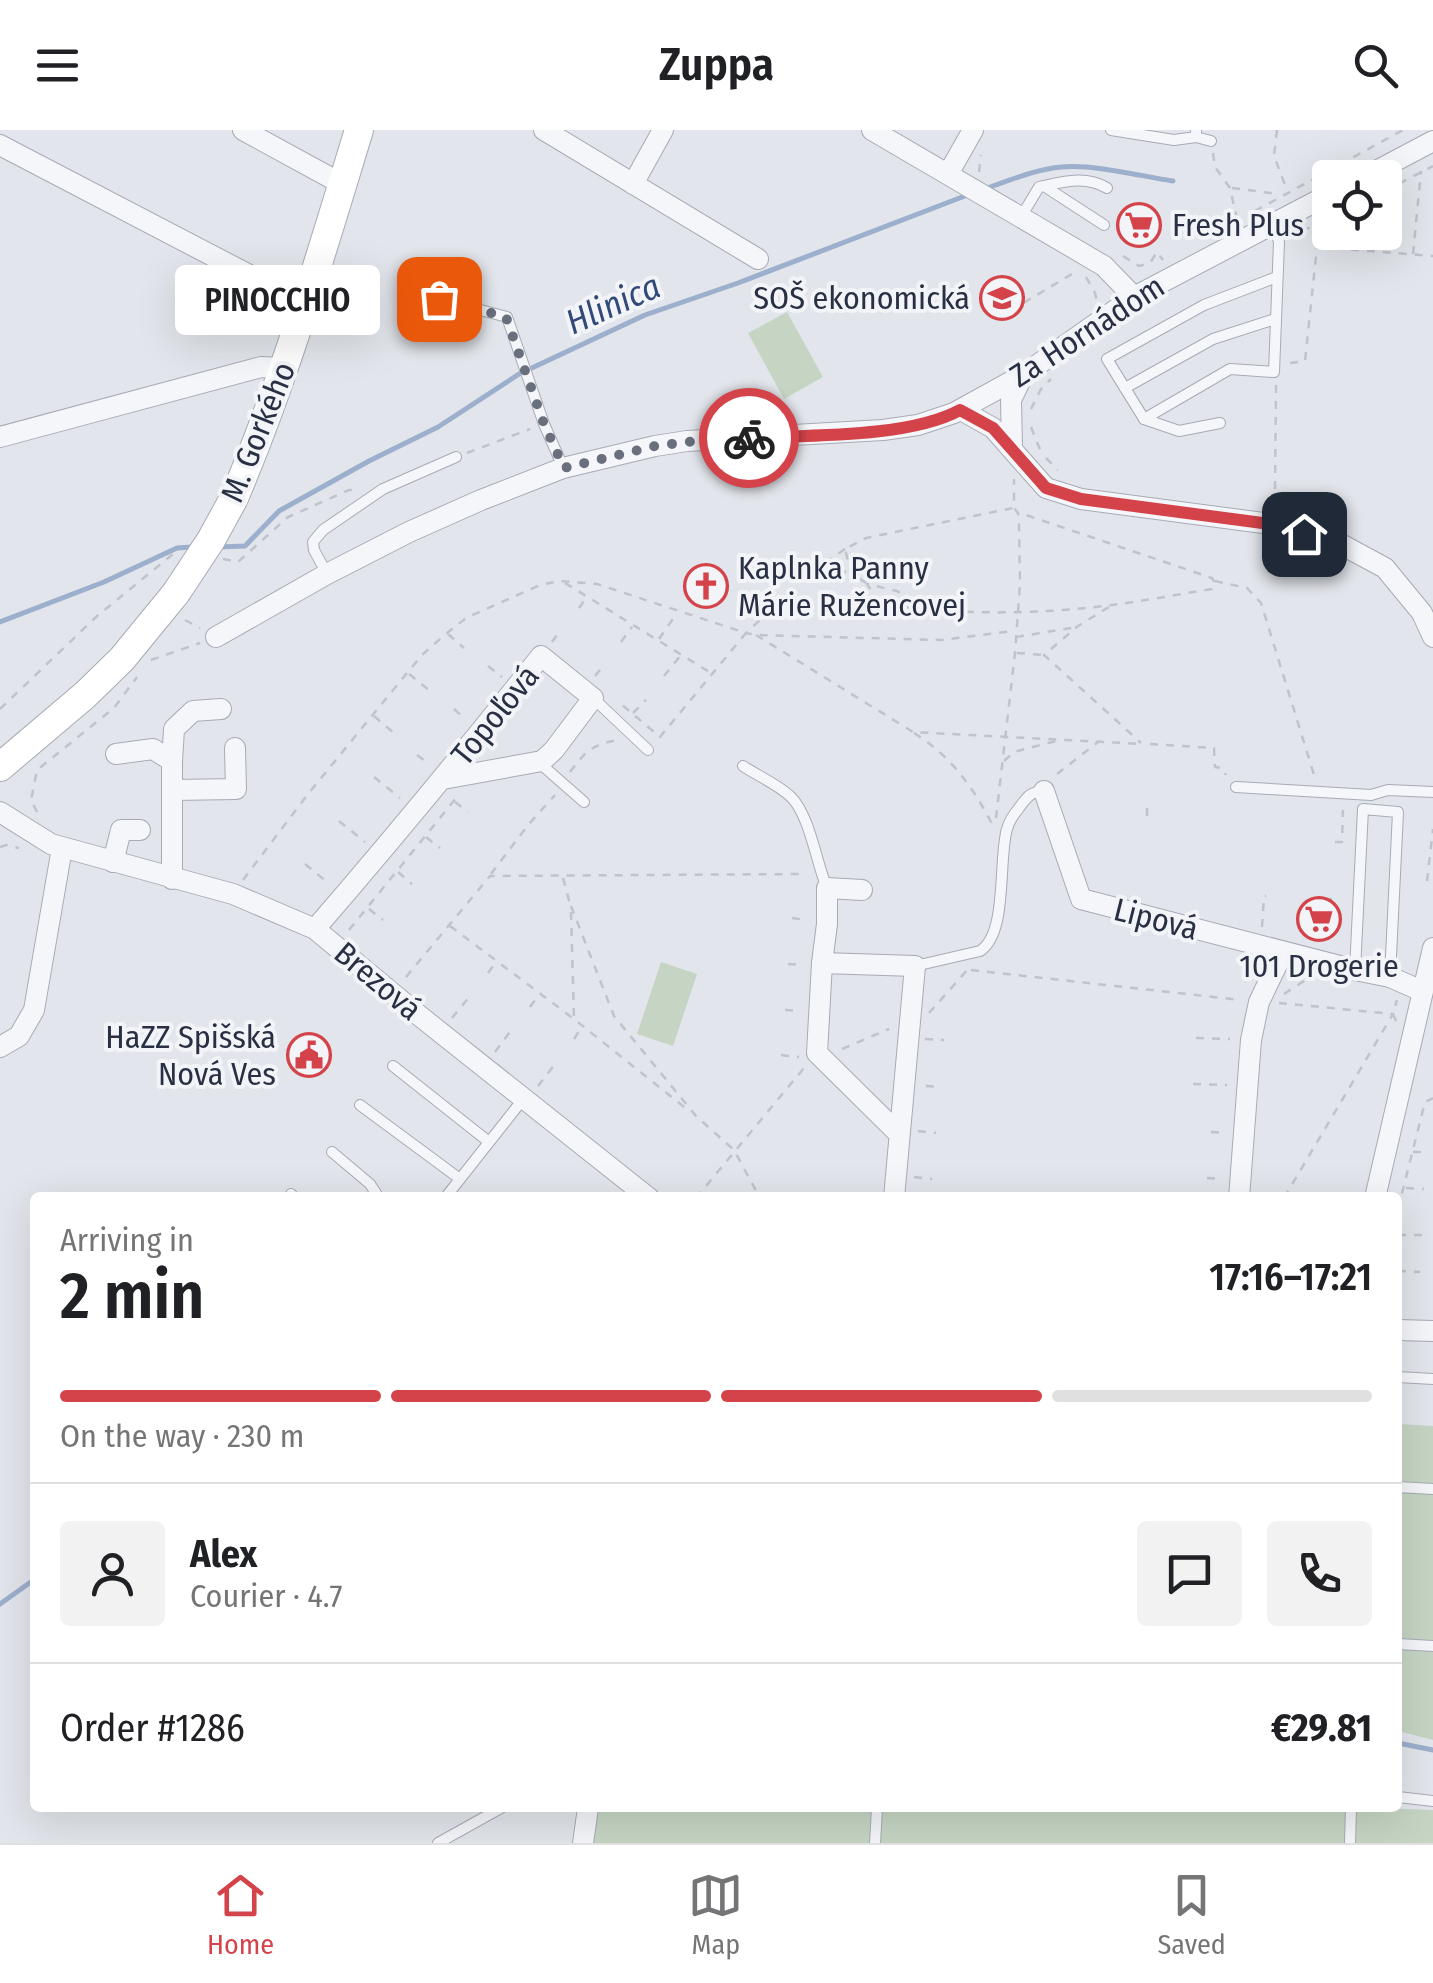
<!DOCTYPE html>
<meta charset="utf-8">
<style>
:root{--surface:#fff;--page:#f2f2f2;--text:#202124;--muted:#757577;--line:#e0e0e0;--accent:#d4434a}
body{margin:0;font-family:"Fira Sans Condensed",sans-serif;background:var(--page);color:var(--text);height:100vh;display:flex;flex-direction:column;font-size:38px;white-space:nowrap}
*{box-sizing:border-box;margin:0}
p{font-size:32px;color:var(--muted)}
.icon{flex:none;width:55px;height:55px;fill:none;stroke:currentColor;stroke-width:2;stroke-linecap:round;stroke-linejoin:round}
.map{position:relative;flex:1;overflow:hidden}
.sheet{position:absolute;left:30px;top:1062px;width:1372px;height:620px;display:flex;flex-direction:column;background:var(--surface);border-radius:10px;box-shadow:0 10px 40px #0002}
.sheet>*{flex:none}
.tools{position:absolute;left:1312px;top:30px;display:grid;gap:20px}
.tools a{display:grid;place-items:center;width:90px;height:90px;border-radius:10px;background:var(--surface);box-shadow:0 10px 40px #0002;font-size:50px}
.pin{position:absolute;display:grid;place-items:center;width:85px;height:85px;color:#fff;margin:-42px;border-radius:20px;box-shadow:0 5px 15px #0006}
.courier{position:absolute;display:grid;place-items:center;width:100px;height:100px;margin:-50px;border:8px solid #d4434a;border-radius:50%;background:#fff;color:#222;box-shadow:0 2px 12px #0007}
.bubble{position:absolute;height:70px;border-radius:10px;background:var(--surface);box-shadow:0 10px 40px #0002;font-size:32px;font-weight:600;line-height:70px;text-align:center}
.overview em{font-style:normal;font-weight:600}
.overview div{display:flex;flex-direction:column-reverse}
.overview{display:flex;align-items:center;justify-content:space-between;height:170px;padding:0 30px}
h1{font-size:65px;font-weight:600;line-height:75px}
.bar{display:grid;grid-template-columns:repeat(4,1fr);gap:15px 10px;align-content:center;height:120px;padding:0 30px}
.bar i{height:12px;border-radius:8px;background:var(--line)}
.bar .selected{background:var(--accent)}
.bar p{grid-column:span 4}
.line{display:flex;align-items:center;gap:25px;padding:0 30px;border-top:2px solid var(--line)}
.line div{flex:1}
.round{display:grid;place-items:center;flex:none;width:105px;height:105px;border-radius:10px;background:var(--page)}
header{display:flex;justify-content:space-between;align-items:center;height:130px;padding:0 30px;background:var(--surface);font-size:45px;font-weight:600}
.tab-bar{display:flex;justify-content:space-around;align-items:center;height:140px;border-top:2px solid var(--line);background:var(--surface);font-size:28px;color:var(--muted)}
.tab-bar a{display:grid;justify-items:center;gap:5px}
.tab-bar .selected{color:var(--accent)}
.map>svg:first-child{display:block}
</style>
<header><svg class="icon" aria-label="menu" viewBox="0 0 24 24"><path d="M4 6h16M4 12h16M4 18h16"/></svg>Zuppa<svg class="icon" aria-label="search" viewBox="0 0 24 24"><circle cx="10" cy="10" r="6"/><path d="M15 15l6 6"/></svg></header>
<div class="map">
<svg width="1433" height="1713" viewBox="0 0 1433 1713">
<rect width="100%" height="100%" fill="#e2e5eb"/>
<!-- green -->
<g fill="#c6d5c3">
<polygon points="787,182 823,247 784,269 748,203"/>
<polygon points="661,832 697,844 673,916 637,904"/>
<polygon points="1398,1294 1433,1296 1433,1610 1398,1601"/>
<polygon points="597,1678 1377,1678 1433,1680 1433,1713 591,1713"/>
</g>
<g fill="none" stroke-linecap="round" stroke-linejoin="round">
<!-- stream -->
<g stroke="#9cafcc" stroke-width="5">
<path d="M 985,59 C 1010,50 1036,39 1062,37 C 1094,34 1140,46 1173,51"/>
<polyline points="218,417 245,416 279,381 369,331 438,297 519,244 645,185 738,153 970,64"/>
<polyline points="0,492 104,452 177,418 192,417"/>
<polyline points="0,1474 35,1449"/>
<polyline points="1398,1613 1433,1620"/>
</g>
<!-- lane casing -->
<g stroke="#a7abb6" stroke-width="12">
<g id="lane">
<polyline points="1111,0 1174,10 1196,7"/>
<polyline points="1196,1 1196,7 1211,11"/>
<polyline points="1044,56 1104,95"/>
<path d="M 1021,87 L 1039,57 C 1063,52 1085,45 1107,58"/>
<polyline points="1273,94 1279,112 1274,242 1230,239 1144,289 1107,229 1204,175 1277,147"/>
<polyline points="405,160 507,187 544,294 563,337"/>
<polyline points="1125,258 1213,209 1275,189"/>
<polyline points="1144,289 1179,301 1220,293"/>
<polyline points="327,444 314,420 313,412 323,400 383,359 456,327"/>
<polyline points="593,568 648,620"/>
<polyline points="542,632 543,636 584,672"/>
<path d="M 743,636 C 758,646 779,655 791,667 C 810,686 816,732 827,758"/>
<polyline points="1236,657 1371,665 1388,660 1433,662"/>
<path d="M 915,836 L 980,821 C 1008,804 998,729 1007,699 C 1009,691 1014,684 1019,678 C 1026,668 1031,661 1044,661"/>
<polyline points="1355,840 1363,679 1398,682 1390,847"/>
<polyline points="393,936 489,1012"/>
<polyline points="360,975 460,1049"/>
<polyline points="332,1022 370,1054 379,1068"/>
<polyline points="291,1064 295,1068"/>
<polyline points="445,1068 524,968"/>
<polyline points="1398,1247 1433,1249"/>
<polyline points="1398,1357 1433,1359"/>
<polyline points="1398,1514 1433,1516"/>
<polyline points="1398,1667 1433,1671"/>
<polyline points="438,1713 501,1678"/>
<polyline points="875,1713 877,1678"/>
<polyline points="1350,1713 1351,1678"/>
</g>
</g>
<!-- street casing -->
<g stroke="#a7abb6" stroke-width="22">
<g id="street">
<polyline points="243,0 342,54"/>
<polyline points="544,0 758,129"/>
<polyline points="872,0 1104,136 1134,167"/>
<polyline points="0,15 278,160"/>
<polyline points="948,44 973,0"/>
<polyline points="1363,48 1433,11"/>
<polyline points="633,54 663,0"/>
<polyline points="961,280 993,298 1046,358 1081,369 1271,394 1337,412 1385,438 1422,483 1433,507"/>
<polyline points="0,307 261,237 284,238"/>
<polyline points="1012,318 1011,270 1023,245"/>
<polyline points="216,507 327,444 409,402 481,370 563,338 655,316 687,311 883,300 918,295 954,283 1023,245 1134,167 1330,64"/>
<polyline points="116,624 153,619 172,631 172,749"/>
<polyline points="172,631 174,599 193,581 221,579"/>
<polyline points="173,660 236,659 235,618"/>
<polyline points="1044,661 1081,769 1355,840 1390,847 1422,861"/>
<polyline points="0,682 51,714 233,764 315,799 421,887 649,1068"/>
<polyline points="113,732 121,700 140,700"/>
<path d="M 315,799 C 392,710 467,619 541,526 L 593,568 L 554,620 L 542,631 L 443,649"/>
<polyline points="822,833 827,794 827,758 862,760"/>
<polyline points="0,917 19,906 34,880 62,718"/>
<polyline points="894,1068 915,836 822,833 817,923 899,1004"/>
<polyline points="1239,1068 1251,910 1259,872 1283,822"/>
<polyline points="1375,1068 1433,818"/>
<polyline points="1398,1200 1433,1201"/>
<polyline points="583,1713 588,1678"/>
</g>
</g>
<!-- secondary casing -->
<g stroke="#a7abb6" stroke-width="30">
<g id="secondary">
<path d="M 234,368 C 285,248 321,124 359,0"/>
<polyline points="0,637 85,565 122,529 176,463"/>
</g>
</g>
<!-- path -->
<g stroke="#c0c3ca" stroke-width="2.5" stroke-dasharray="8 8" stroke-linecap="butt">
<polyline points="1277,0 1274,26 1287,60"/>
<polyline points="1213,23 1215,37 1230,58 1237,89"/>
<polyline points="979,42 981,25"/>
<polyline points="1232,58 1278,64"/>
<polyline points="1385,61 1433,36"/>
<polyline points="1255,81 1403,0"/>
<polyline points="1318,94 1330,88"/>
<polyline points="1319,117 1433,126"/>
<polyline points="1413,124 1421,41"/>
<polyline points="1123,126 1139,136 1150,133 1157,122 1163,130"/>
<polyline points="1086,147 1095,163 1097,171"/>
<polyline points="1010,181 1077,141"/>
<polyline points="1290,233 1305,231 1317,117 1316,94 1307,99"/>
<polyline points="1276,255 1275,360 1340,389 1344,393"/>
<polyline points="1031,279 1041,259 1051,249"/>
<polyline points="1031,297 1041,322"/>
<polyline points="467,323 530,299"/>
<polyline points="1046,328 1058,340"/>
<polyline points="845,419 814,440 746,503 756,505 941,510 1014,501"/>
<polyline points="223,429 238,432 288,387 349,360 357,360"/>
<polyline points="823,436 850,443"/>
<polyline points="1215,451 1247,458 1261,473 1315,648"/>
<polyline points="565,453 711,543"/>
<polyline points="866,453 851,443 845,419 866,408 1013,378"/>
<polyline points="1109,477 1078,496 1044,525 1141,613"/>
<polyline points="579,478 586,468"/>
<path d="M 926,481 L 897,461 L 867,454 L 880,474 C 956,485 1036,485 1112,475 C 1145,471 1179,464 1212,459 L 1215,453 L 1212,448 L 1020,383"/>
<polyline points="185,490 200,498"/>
<polyline points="448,504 464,518"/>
<polyline points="756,505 913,602 1142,614"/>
<polyline points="1016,507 1077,497"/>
<polyline points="659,509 677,483"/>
<polyline points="552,512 560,501"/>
<polyline points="621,512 632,497"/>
<polyline points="1017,523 1043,525"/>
<polyline points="151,530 200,513"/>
<polyline points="488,536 502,547"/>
<polyline points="409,544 430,561"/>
<polyline points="595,546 603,536"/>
<polyline points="664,546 681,525"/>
<polyline points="0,579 96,487 173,424"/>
<polyline points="454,579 464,588"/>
<polyline points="633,583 646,570"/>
<polyline points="374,586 395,604"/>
<path d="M 914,603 C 950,625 973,657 992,694"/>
<polyline points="1150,614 1214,618 1215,637 1222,638 1226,645"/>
<polyline points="417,625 428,633"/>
<polyline points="1004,631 1014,622 1056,611"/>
<path d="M 570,642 C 586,621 592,614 619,610"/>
<polyline points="1057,644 1098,612"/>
<polyline points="374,647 400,668"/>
<polyline points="455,672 468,682"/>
<polyline points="1147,678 1147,686"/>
<polyline points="37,682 31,670 37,640 114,578 137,547"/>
<polyline points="996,688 1015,523 1020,454 1019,394 1018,383 1014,378 1014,349"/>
<polyline points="339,691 365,712"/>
<polyline points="426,707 440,718"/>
<polyline points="1335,712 1342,712 1343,680"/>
<polyline points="0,717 6,715 19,718"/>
<polyline points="305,734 327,752"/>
<polyline points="398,742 412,754"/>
<polyline points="491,744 528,695 555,665"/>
<polyline points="563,748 570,774"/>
<polyline points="243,750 308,664 407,543 423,524 447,503 466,488 540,455 560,451 597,454 746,503 660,607 621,574"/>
<polyline points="1427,751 1433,699"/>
<polyline points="1329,769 1332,769"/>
<polyline points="571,776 614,886 696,986 734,1020 760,1068"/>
<polyline points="369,779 383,790"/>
<polyline points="571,782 574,889"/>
<polyline points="792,788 806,790"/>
<polyline points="450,796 574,889 689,981"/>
<polyline points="1262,797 1264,766 1266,766"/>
<polyline points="349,800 457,667"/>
<polyline points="788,834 802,835"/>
<polyline points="971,840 1241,870"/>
<polyline points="488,843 496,832"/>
<polyline points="406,847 490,746 806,744"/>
<polyline points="1284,864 1307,849"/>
<polyline points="1279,873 1393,884 1284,1068"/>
<polyline points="530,877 538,866"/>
<polyline points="785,880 798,881"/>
<polyline points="929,883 970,837"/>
<polyline points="452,888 470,866"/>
<polyline points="1396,891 1393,884 1397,870"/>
<polyline points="1196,908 1230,909"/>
<polyline points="574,909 581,898"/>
<polyline points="925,909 944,910"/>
<polyline points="842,919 889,899"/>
<polyline points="495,922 512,899"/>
<polyline points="781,925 799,927"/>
<polyline points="1193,954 1227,955"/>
<polyline points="538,956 556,933"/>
<polyline points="926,956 940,957"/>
<polyline points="918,1001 936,1003"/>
<polyline points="1211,1002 1224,1003"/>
<polyline points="1413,1022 1426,1022"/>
<polyline points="914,1047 932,1049"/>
<polyline points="1207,1048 1221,1049"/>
<polyline points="1406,1058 1424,1059"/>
<polyline points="696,1068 804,938"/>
<polyline points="1398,1079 1425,972 1433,968"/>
<polyline points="1398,1105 1422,1105"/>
<polyline points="1398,1141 1420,1142"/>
</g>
<!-- lane -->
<use href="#lane" stroke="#f5f6f9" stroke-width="10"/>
<!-- street -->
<use href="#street" stroke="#f5f6f9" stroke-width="20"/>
<!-- secondary -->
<use href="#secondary" stroke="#fff" stroke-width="28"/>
<!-- secondary-bridge casing -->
<g stroke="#a7abb6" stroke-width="30" stroke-linecap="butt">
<polyline id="secondary-bridge" points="176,463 211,410 234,368"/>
</g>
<!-- secondary-bridge -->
<use href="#secondary-bridge" stroke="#fff" stroke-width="28"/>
</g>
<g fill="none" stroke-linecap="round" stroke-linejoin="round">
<!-- done -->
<polyline stroke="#6a6f7e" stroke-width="10" stroke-dasharray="0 18" points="439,169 506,187 544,294 564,338 655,316 687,312 749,308"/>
<!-- route -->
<path stroke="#d4434a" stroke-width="12" d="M 749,308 C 808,305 909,308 960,280 L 993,298 L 1046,358 L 1081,369 L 1270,394 L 1304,404"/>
</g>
<!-- icons -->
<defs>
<g id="supermarket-ring" transform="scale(2.25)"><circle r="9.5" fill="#f2f4f8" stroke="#d4434a" stroke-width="1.5"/><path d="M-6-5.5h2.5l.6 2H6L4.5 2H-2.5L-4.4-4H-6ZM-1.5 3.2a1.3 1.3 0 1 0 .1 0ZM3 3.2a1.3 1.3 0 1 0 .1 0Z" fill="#d4434a"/></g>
<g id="school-ring" transform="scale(2.25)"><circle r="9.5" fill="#f2f4f8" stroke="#d4434a" stroke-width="1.5"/><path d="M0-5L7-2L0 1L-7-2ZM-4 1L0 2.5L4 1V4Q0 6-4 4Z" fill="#d4434a"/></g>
<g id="church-ring" transform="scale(2.25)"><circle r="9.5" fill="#f2f4f8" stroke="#d4434a" stroke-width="1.5"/><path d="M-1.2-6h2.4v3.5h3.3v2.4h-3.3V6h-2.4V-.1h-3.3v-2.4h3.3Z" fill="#d4434a"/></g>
<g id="civic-ring" transform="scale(2.25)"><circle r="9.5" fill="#f2f4f8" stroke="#d4434a" stroke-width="1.5"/><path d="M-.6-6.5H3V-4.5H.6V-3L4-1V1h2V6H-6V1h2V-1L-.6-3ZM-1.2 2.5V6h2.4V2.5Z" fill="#d4434a"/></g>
</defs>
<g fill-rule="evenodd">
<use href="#supermarket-ring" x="1139" y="95"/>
<use href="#school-ring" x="1002" y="168"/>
<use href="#church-ring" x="706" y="456"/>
<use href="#supermarket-ring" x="1319" y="789"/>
<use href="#civic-ring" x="309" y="925"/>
</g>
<g text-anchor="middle" stroke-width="8" stroke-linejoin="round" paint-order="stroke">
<!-- poi labels -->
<g font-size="32" fill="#293044" stroke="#f2f4f8" text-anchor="start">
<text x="1172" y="106">Fresh Plus</text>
<text x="970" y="179" text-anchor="end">SOŠ ekonomická</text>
<text x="738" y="449">Kaplnka Panny<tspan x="738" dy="37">Márie Ružencovej</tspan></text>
<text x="1319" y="847" text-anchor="middle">101 Drogerie</text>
<text x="276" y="918" text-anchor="end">HaZZ Spišská<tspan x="276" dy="37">Nová Ves</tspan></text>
</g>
<!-- street labels -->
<g font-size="32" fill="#293044" stroke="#f2f4f8">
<text transform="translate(1087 201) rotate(-33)" y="11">Za Hornádom</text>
<text transform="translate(258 302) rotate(-68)" y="11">M. Gorkého</text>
<text transform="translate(495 585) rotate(-51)" y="11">Topoľová</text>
<text transform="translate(1156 789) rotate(14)" y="11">Lipová</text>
<text transform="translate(378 851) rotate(40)" y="11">Brezová</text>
</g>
<!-- water labels -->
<g font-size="35" font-style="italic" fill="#314a7a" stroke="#f2f4f8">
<text transform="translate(613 174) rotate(-24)" y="12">Hlinica</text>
</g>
</g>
</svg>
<div class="tools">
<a><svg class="icon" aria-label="locate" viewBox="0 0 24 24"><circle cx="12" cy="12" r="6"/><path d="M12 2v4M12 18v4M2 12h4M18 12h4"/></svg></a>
</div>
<div class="pin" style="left:439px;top:169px;background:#ea580c"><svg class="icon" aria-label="bag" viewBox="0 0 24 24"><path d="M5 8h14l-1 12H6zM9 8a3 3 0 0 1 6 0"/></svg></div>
<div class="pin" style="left:1304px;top:404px;background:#1f2937"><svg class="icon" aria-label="home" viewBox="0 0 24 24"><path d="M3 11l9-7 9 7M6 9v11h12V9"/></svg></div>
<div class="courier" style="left:749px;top:308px"><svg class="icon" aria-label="bike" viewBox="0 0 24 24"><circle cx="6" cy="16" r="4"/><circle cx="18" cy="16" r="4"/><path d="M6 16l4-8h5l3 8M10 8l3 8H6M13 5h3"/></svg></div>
<div class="bubble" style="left:175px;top:135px;width:205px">PINOCCHIO</div>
<section class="sheet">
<div class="overview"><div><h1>2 min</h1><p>Arriving in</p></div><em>17:16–17:21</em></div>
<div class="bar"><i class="selected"></i><i class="selected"></i><i class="selected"></i><i></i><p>On the way · 230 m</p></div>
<div class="line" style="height:180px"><a class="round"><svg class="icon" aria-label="person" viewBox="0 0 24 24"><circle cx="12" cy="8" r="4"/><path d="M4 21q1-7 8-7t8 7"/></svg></a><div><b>Alex</b><p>Courier · 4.7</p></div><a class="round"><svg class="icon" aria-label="chat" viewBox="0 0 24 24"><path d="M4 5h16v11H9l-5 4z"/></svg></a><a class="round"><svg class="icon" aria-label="phone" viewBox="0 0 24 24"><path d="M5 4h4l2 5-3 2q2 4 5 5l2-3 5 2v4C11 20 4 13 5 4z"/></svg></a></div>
<div class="line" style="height:130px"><div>Order #1286</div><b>€29.81</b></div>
</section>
</div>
<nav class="tab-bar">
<a class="selected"><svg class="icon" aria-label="home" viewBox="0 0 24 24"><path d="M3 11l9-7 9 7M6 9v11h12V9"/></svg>Home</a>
<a><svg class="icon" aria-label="map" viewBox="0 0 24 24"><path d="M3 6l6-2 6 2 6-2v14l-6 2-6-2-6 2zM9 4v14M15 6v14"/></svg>Map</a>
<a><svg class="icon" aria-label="saved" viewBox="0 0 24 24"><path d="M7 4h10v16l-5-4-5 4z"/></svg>Saved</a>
</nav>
